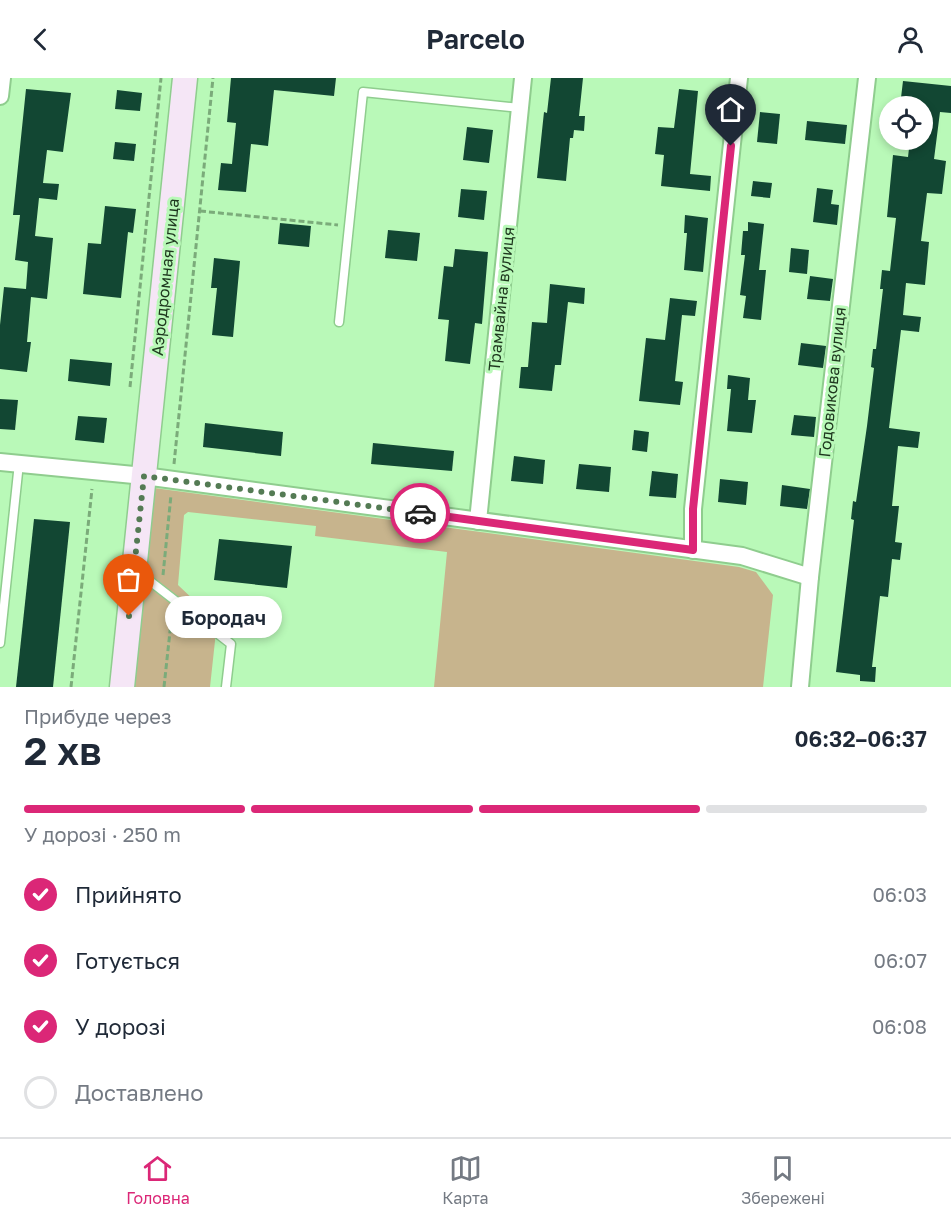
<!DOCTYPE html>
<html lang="uk">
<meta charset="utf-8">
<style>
:root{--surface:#fff;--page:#f6f6f7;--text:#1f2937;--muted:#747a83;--line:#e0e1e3;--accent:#db2777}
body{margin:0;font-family:"Golos Text",sans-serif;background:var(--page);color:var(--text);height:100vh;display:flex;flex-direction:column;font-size:22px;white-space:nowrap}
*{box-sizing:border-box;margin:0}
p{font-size:20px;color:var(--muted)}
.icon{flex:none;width:33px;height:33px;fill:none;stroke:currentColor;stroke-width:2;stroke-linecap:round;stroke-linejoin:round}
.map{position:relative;height:609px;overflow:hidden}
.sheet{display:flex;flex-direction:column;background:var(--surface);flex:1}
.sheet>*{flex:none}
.buttons{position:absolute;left:879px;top:18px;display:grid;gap:12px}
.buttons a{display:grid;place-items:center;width:54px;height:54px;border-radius:50%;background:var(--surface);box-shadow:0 3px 9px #0003;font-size:30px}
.pin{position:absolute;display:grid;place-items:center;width:51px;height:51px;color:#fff;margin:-62px -26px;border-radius:50% 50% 50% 0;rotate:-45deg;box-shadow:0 0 6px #0007}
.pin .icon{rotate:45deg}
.courier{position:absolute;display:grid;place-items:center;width:60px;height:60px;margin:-30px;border:4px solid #db2777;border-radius:50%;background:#fff;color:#222;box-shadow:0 2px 8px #0007}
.bubble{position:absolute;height:42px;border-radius:21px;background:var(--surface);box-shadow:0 3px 9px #0003;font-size:20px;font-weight:600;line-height:42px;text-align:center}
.head em{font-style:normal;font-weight:600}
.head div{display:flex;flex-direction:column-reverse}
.head{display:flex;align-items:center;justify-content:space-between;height:102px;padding:0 24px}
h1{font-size:39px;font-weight:600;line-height:45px}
.bar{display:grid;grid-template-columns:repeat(4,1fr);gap:9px 6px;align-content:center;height:72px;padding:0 24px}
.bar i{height:8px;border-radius:4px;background:var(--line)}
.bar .on{background:var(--accent)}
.bar p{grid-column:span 4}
ol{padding:0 24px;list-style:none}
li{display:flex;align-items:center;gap:18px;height:66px}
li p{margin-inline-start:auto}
li .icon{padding:6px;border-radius:50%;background:var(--accent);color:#fff;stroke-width:4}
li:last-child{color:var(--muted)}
li i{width:33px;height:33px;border:3px solid var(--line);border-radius:50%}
header{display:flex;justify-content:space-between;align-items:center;height:78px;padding:0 24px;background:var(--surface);font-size:27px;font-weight:600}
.tab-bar{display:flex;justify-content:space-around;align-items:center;height:84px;border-top:2px solid var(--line);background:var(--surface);font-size:16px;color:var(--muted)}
.tab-bar a{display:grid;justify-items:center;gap:3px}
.tab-bar .on{color:var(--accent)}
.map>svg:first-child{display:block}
</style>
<header><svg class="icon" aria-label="back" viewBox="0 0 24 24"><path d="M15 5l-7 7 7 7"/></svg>Parcelo<svg class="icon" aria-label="person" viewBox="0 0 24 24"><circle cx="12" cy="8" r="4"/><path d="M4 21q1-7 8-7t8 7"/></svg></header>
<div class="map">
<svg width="951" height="609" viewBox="0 0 951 609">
<rect width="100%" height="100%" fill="#b9f9b8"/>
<!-- green -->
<polygon fill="#c7b48d" points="154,410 739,489 756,494 773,517 763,609 434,609 447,474 315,458 316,448 188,434 184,437 178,507 196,524 219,526 210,609 133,609"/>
<!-- building -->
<g fill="#124733">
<polygon points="231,0 336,0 334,18 274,12 268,68 251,66 246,114 218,112 221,85 232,86 236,45 227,44"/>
<polygon points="551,0 583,0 579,38 585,38 584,53 574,52 573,60 570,60 566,103 537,100 544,34 547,35"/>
<polygon points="903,3 951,8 951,35 940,34 934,81 946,83 942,116 927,115 921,163 929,164 925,207 906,205 903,237 921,239 919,254 901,252 889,350 920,354 918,370 898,368 892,428 899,428 895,464 902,465 900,482 892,481 888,519 880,518 872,589 876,589 875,604 860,603 860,597 836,594 850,476 854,442 851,441 853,423 856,424 867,348 874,290 871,289 873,271 876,271 883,211 880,211 882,192 890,193 896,140 887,139 893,77 908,79 910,62 922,62 922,28 900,28"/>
<polygon points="26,11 71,15 63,74 47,72 43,105 59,106 57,122 39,120 35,158 53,160 47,221 31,219 27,264 31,264 27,294 0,291 0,247 4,209 26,211 28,184 15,182 20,137 13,137"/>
<polygon points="679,11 698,13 690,96 711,98 710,113 661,108 664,77 655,76 658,49 674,50"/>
<polygon points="117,12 142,15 140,33 115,31"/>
<polygon points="760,34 780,36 777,66 757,64"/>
<polygon points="807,43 847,47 845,66 805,62"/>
<polygon points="467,49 493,52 489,85 463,82"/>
<polygon points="115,64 136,66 134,83 113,81"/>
<polygon points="753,103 772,105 770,120 751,118"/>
<polygon points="817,110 833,112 831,126 839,127 837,147 813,144"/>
<polygon points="461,111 487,113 484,142 458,139"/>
<polygon points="105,128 136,131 133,155 128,154 121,220 83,216 88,165 101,166"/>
<polygon points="685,137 708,140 703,194 684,192 687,155 684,155"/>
<polygon points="748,144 764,146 759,192 766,192 761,242 743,240 746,218 740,217 745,177 741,177 743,153 748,153"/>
<polygon points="280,145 311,148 309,169 278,166"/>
<polygon points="388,152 420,155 417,183 385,180"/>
<polygon points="791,170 809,172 807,196 789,194"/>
<polygon points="455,171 488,174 482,246 475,245 470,286 445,283 449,242 438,241 444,188 453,189"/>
<polygon points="214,180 240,183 233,259 212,257 217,210 211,210"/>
<polygon points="810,198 833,201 830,223 807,221"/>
<polygon points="550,206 585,210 584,226 568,224 561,287 555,287 552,313 519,310 521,289 528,289 532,244 547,245"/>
<polygon points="670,220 697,223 695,238 682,237 675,303 683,304 680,327 639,323 646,260 665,262"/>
<polygon points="801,265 826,268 823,290 798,287"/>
<polygon points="70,281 112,285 110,308 68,303"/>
<polygon points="728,297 750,300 748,322 756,322 752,355 727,353 731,311 727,311"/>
<polygon points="0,321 18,322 15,352 0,351"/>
<polygon points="794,337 816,339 814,359 791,357"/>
<polygon points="78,338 107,340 104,365 75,362"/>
<polygon points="205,345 283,354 281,378 203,369"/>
<polygon points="634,352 649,354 647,374 632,372"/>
<polygon points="373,365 454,373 452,393 371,386"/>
<polygon points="514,378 545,382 543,406 511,403"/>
<polygon points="579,386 611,389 609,414 576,411"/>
<polygon points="652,393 678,396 676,420 649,418"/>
<polygon points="720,401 748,404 746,427 718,424"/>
<polygon points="782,407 810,411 807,431 780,428"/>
<polygon points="34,441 70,444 53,609 16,609"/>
<polygon points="219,461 292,468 287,510 214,502"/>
</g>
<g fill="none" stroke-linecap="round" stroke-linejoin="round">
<!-- service casing -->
<g stroke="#8fcd8e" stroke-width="11">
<g id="service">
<polyline points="339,244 363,14 520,30"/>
<polyline points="137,493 231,566 226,609"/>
<polyline points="0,565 19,385"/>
</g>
</g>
<!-- minor casing -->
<g stroke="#8fcd8e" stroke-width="20">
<g id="minor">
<polyline points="0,18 2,0"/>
<polyline points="0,384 144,398 742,478 810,499"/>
<polyline points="478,443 523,0"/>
<polyline points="693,472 693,431 739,0"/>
<polyline points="800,609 810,499 867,0"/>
</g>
</g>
<!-- secondary casing -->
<g stroke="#8fcd8e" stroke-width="27">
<polyline id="secondary" points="122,609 185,0"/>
</g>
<!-- path -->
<g stroke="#7bab7a" stroke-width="3" stroke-dasharray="6 3" stroke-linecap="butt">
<polyline points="200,133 338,147"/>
<polyline points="130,309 161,0"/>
<polyline points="174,386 213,0"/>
<polyline points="163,497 171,417"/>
<polyline points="71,609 92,411"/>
<polyline points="164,609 172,535"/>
</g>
<!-- service -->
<use href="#service" stroke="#fff" stroke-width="8"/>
<!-- minor -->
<use href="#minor" stroke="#fff" stroke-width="16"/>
<!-- secondary -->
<use href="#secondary" stroke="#f5e6f6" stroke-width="24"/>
</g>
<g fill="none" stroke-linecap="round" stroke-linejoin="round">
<!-- done -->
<polyline stroke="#547b54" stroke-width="6" stroke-dasharray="0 10.8" points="129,538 144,398 420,435"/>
<!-- route -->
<polyline stroke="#db2777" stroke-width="8" points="420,435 693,472 693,431 731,68"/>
</g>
<g text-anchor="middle" stroke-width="6" stroke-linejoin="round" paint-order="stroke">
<!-- street labels -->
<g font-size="16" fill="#1e371e" stroke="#b9f9b8">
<text transform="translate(165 199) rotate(-84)" y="6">Аэродромная улица</text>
<text transform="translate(501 221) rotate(-84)" y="6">Трамвайна вулиця</text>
<text transform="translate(832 304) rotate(-84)" y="6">Годовикова вулиця</text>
</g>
</g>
</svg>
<div class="buttons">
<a><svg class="icon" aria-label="locate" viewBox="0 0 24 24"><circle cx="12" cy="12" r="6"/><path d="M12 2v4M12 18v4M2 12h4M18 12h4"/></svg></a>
</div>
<div class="pin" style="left:129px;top:538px;background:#ea580c"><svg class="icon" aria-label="bag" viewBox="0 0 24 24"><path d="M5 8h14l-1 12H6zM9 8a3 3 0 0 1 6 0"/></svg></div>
<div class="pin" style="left:731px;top:68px;background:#1f2937"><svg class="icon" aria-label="home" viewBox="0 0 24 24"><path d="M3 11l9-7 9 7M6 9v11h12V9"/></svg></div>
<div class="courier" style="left:420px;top:435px"><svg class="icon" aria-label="car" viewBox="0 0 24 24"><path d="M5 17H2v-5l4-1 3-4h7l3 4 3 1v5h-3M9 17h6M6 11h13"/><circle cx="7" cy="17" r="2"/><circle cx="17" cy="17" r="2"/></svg></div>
<div class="bubble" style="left:165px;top:518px;width:117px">Бородач</div>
</div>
<section class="sheet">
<div class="head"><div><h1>2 хв</h1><p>Прибуде через</p></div><em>06:32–06:37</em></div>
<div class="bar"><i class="on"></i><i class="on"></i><i class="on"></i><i></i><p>У дорозі · 250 m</p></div>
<ol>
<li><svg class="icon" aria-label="check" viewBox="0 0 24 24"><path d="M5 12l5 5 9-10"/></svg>Прийнято<p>06:03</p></li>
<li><svg class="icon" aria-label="check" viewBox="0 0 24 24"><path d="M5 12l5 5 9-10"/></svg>Готується<p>06:07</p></li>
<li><svg class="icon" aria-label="check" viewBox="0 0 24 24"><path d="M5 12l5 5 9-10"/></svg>У дорозі<p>06:08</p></li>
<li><i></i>Доставлено</li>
</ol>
</section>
<nav class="tab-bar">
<a class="on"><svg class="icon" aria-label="home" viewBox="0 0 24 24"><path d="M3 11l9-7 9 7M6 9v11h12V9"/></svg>Головна</a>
<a><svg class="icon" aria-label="map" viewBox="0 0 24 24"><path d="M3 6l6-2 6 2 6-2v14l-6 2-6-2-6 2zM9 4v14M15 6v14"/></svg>Карта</a>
<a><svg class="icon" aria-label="saved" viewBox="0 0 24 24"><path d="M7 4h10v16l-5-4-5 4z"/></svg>Збережені</a>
</nav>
